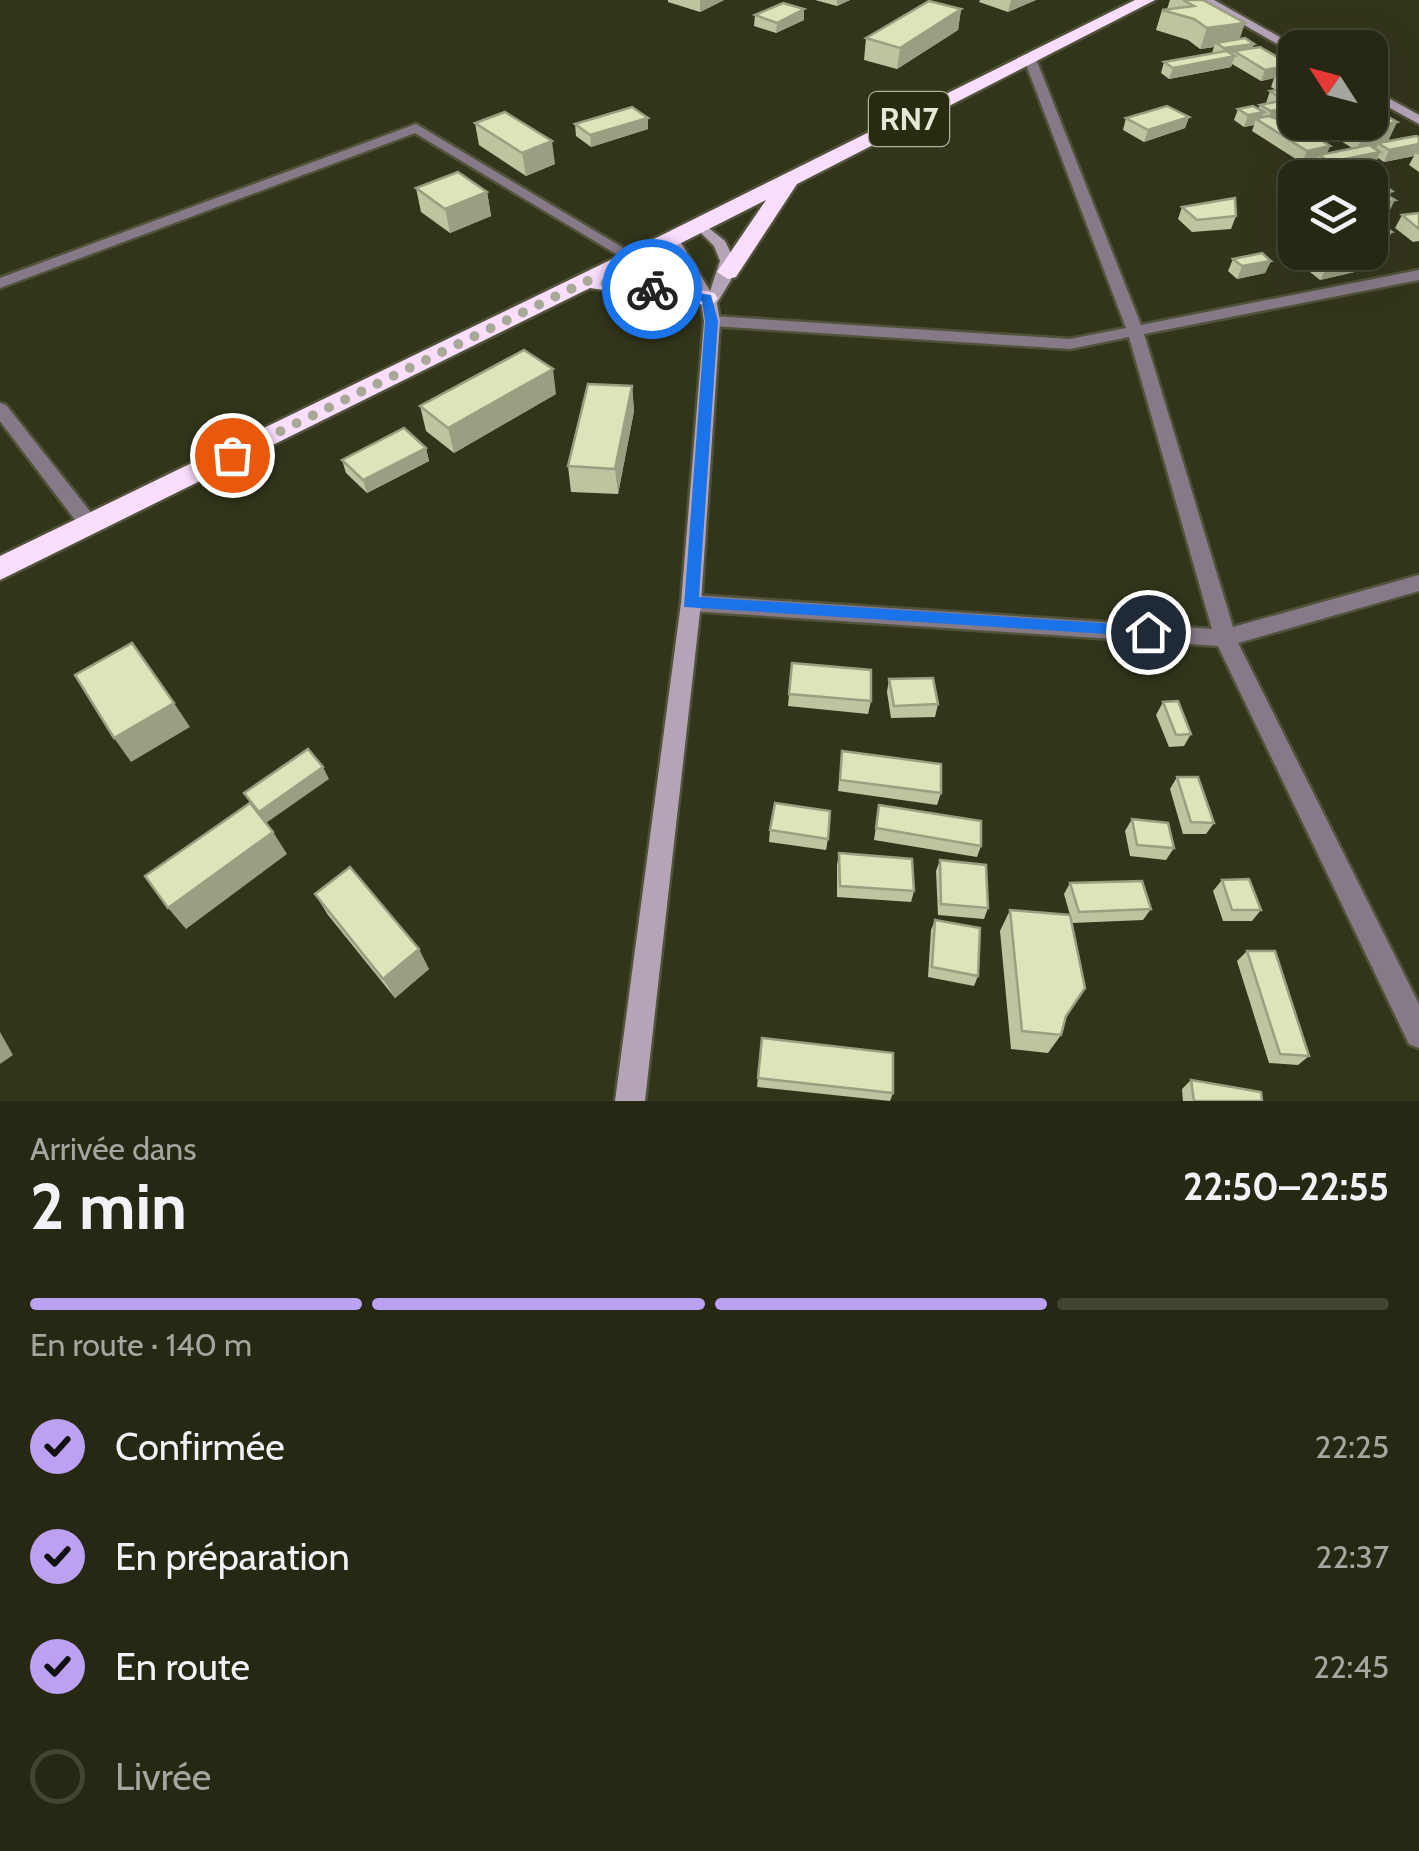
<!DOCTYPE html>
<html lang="fr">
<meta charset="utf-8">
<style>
:root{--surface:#262814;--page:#2e301d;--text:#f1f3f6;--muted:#a4a6a0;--line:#424434;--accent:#bca0f2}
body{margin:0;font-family:Cabin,sans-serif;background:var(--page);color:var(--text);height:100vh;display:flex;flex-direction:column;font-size:38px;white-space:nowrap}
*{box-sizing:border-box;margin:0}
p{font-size:32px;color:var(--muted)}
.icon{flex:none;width:55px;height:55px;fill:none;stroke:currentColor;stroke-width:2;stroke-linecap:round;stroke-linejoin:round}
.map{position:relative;height:1101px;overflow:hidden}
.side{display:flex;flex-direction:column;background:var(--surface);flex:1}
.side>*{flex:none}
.needle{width:65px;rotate:306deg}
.buttons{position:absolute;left:1278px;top:30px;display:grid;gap:20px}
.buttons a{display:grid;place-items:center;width:110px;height:110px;border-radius:20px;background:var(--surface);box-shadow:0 10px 40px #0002,0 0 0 2px var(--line);font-size:50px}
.pin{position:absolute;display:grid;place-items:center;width:85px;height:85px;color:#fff;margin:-42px;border:5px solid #fff;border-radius:50%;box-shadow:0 2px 10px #0007}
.courier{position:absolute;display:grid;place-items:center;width:100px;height:100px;margin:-50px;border:8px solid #1a73e8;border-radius:50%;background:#fff;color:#222;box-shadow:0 2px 12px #0007}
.overview em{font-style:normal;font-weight:800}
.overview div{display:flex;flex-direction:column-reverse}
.overview{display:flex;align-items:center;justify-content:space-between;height:170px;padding:0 30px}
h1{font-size:65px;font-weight:800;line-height:75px}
.bar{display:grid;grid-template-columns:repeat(4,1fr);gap:15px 10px;align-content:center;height:120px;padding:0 30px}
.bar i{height:12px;border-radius:8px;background:var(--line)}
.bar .current{background:var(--accent)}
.bar p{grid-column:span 4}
ol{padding:0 30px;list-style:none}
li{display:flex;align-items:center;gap:30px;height:110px}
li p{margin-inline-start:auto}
li .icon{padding:10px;border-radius:50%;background:var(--accent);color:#111;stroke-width:4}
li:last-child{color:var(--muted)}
li i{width:55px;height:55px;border:5px solid var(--line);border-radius:50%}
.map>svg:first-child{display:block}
</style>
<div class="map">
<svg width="1419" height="1101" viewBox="0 0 1419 1101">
<rect width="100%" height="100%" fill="#33351b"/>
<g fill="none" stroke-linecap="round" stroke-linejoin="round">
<!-- street casing -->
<g stroke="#505239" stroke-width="5">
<g id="street">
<polygon points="1030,56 1036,59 1141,325 1419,270 1419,280 1144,334 1233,627 1419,575 1419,591 1238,643 1419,1004 1419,1048 1409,1044 1218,646 691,611 684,609 681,603 684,597 691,595 1212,629 1129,337 1070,349 712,326 704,321 712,316 1070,339 1126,328 1024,59"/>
<polygon points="416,124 640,258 638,261 628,261 415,133 0,288 0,278"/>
<polygon points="0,403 6,405 96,519 99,524 96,529 82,529 0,421"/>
</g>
</g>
<!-- secondary casing -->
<g stroke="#505239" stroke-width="5">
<g id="secondary">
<polygon points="1201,0 1214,0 1299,48 1295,48 1295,53 1291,52"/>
<polygon points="1370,88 1419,115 1419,124 1370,97"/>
<polygon points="700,221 725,241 735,261 731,280 717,303 720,321 701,603 645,1101 615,1101 681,603 704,321 701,303 665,239 677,236 710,291 720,261 714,246 693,225"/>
</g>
</g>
<!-- highway casing -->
<g stroke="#505239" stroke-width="5">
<polygon id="highway" points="1135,0 1155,0 797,184 736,277 728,279 717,272 766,200 612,278 706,291 714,293 718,298 714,303 706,305 590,288 0,580 0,556 664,234"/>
</g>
<!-- street -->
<use href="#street" fill="#867a88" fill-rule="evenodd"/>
<!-- secondary -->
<use href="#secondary" fill="#b5a3b8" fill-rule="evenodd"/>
<!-- highway -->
<use href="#highway" fill="#fbdeff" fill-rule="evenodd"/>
</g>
<!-- wall -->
<g fill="#bfc3a0">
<polygon points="668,0 724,0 700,12 668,2"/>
<polygon points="815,0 850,0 837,6"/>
<polygon points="980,0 1036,0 1008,12 979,2"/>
<polygon points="1170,0 1203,0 1239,39 1254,44 1252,48 1288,73 1295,72 1295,113 1294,112 1292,117 1281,120 1330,146 1327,153 1352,148 1311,122 1397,122 1388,141 1419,137 1419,172 1409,165 1414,156 1384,162 1378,158 1375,164 1349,169 1362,178 1327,178 1329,173 1325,174 1314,167 1317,159 1302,163 1252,131 1254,125 1244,127 1234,120 1238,109 1258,109 1260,105 1266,103 1270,91 1276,90 1271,87 1274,78 1261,81 1232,64 1231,67 1169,79 1161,73 1164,62 1212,53 1214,47 1200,49 1188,40 1156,30 1162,10 1167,9"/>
<polygon points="804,9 804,20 776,33 754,26 755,15"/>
<polygon points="961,9 958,30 897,69 864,60 866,38"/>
<polygon points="1189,117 1185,128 1144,142 1123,130 1126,118"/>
<polygon points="648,118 648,129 591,147 576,136 575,124"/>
<polygon points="475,123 555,164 526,176 479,145"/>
<polygon points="1370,179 1389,197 1389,212 1382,214 1378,228 1370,229"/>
<polygon points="416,188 487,192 491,216 450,233 421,212"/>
<polygon points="1182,207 1236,216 1231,229 1192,232 1178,219"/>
<polygon points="1419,213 1419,241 1413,242 1395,228 1402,215"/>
<polygon points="1310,255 1363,270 1320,280 1305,268"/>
<polygon points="1233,259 1271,261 1265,273 1237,279 1228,271"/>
<polygon points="632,386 634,411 618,494 571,492 568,466"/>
<polygon points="556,394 454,453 426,431 420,406"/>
<polygon points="426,448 429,461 367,493 346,473 342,460"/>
<polygon points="792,663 871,701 868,714 788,706"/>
<polygon points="889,679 938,704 935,717 891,718 887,692"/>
<polygon points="1163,702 1191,734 1184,746 1169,747 1156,715"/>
<polygon points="842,751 941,793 937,805 838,791"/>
<polygon points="1177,777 1214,823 1206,834 1183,834 1170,789"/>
<polygon points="879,805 981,846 977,857 874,840"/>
<polygon points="1132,819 1174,848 1166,860 1130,856 1125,831"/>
<polygon points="770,830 828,839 826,850 769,842"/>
<polygon points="839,853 914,891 911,902 837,897 837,865"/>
<polygon points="940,860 988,908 984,919 938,915 936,871"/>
<polygon points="1222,880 1261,910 1252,921 1223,921 1213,891"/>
<polygon points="1070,883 1151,909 1143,920 1072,923 1066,1016 1061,1035 1048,1053 1011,1049 1000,931 1010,910 1070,915 1064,894"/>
<polygon points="315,894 429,969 395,998 328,915"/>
<polygon points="935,920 978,976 974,986 928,977 931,930"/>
<polygon points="1247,951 1309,1056 1298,1065 1269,1063 1237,961"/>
<polygon points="762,1038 893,1093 890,1101 757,1087"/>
<polygon points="1191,1080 1262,1101 1183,1101 1182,1089"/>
</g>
<!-- shaded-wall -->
<g fill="#9b9f82">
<polygon points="700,0 724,0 700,12"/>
<polygon points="837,0 850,0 837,6"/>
<polygon points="1011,0 1036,0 1008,12"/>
<polygon points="804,9 804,20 776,33 777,23"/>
<polygon points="961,9 958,30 897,69 900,48"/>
<polygon points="1245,23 1238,44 1216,43 1214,47 1200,49 1207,28"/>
<polygon points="1254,44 1250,54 1234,51 1232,57 1235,56 1231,67 1169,79 1173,68 1221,59 1224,48"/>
<polygon points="1291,65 1287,76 1275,76 1274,78 1261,81 1265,70"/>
<polygon points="1295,96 1293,106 1277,110 1281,98"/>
<polygon points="1295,106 1292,117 1266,123 1271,111"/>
<polygon points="1264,112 1260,122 1256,119 1254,125 1244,127 1248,115"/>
<polygon points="1189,117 1185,128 1144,142 1148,130"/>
<polygon points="648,118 648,129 591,147 590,135"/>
<polygon points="1397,122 1386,145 1378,143 1377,147 1356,151 1366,128"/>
<polygon points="552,141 555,164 526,176 522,153"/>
<polygon points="1419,144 1419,155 1415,153 1414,156 1384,162 1389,150"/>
<polygon points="1330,146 1325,158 1319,155 1317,159 1302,163 1307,151"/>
<polygon points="1380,152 1375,164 1337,171 1331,167 1329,173 1325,174 1330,162"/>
<polygon points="1392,191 1387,202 1395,200 1389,212 1377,214 1384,202 1382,192"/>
<polygon points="487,192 491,216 450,233 445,209"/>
<polygon points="1384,215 1378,228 1370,229 1375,217"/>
<polygon points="1392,232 1386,244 1370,247 1370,237"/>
<polygon points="1370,258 1363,270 1320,280 1327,267"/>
<polygon points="1271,261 1265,273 1237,279 1242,266"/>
<polygon points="553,369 556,394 454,453 448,428"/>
<polygon points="632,386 634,411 618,494 615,469"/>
<polygon points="426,448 429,461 367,493 363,480"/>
<polygon points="174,703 190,727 131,762 114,738"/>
<polygon points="323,767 329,779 266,823 259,812"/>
<polygon points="273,832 287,854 186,929 168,908"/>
<polygon points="419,949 429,969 395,998 383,979"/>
<polygon points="0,1032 13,1055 0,1064"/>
</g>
<!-- building -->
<g fill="#dee3ba" stroke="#9b9f82" stroke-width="2.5">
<polygon points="1183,0 1203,0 1245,23 1207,28 1194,19 1162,10 1194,6"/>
<polygon points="929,1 961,9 900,48 866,38"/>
<polygon points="783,3 804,9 777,23 755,15"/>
<polygon points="1245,38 1254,44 1224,48 1216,43"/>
<polygon points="1260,47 1291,65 1265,70 1234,51"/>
<polygon points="1226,51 1235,56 1173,68 1164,62"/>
<polygon points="1295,72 1295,87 1275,76"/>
<polygon points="1288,88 1295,92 1295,96 1281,98 1270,91"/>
<polygon points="1285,100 1295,106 1271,111 1260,105"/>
<polygon points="1167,106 1189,117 1148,130 1126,118"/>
<polygon points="1253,106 1264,112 1248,115 1238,109"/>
<polygon points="632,107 648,118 590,135 575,124"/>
<polygon points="1370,107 1397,122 1366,128 1357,122 1370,122"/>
<polygon points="505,112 552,141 522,153 475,123"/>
<polygon points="1268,116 1298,125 1330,146 1307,151 1256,119"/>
<polygon points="1416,136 1419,137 1419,144 1389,150 1378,143"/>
<polygon points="1369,145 1380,152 1330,162 1319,155"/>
<polygon points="1343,165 1362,178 1346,178 1331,167"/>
<polygon points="458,172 487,192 445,209 416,188"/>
<polygon points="1370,179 1376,179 1392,191 1382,192 1395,200 1384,202 1370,193"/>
<polygon points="1235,198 1236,216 1197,220 1182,207"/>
<polygon points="1370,205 1384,215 1375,217 1370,213"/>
<polygon points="1419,213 1419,229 1402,215"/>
<polygon points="1385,227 1392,232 1370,237 1370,231"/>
<polygon points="1322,252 1357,252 1370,258 1327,267 1310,255"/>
<polygon points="1262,253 1271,261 1242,266 1233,259"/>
<polygon points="524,350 553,369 448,428 420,406"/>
<polygon points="588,384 632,386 615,469 568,466"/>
<polygon points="404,428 426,448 363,480 342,460"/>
<polygon points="132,643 174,703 114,738 75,675"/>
<polygon points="792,663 871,670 871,701 789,694"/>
<polygon points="933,678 938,704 894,706 889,679"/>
<polygon points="1178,701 1191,734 1176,735 1163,702"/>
<polygon points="308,749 323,767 259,812 244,793"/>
<polygon points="842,751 941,764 941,793 840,780"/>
<polygon points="1177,777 1198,777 1214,823 1191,822"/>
<polygon points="250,803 273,832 168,908 145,876"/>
<polygon points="775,803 830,811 828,839 770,830"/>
<polygon points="879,805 981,821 981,846 876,828"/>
<polygon points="1132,819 1168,823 1174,848 1137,845"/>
<polygon points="839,853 912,859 914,891 840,886"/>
<polygon points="940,860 986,865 988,908 941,904"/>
<polygon points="350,867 419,949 383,979 315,894"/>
<polygon points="1249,879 1261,910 1232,910 1222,880"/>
<polygon points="1142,881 1151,909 1079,912 1070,883"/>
<polygon points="1010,910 1070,915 1085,988 1066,1016 1061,1035 1022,1031"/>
<polygon points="935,920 980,928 978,976 932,967"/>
<polygon points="1247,951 1275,951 1309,1056 1280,1054"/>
<polygon points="762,1038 893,1053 893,1093 758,1078"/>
<polygon points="1191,1080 1261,1092 1262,1101 1194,1101"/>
</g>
<!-- route -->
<polygon fill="#1a73e8" points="652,286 711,295 718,321 699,597 1148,626 1155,628 1155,637 684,607 705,321 702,301 647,292 647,287"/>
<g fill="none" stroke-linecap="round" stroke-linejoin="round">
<!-- done -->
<polyline stroke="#a7a996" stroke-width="10" stroke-dasharray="0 18" points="232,455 587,281 652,289"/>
</g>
<g text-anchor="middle" stroke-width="10" stroke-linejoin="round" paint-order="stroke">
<!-- shield labels -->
<rect fill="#292b11" stroke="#adaf9c" stroke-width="2.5" x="869" y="92" width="80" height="54" rx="8"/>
<g font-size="32" font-weight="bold" fill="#e6e8d8">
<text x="909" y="130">RN7</text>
</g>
</g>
</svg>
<div class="buttons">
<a><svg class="needle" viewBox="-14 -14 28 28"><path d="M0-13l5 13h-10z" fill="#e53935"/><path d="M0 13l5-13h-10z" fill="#a4a6a0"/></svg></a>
<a><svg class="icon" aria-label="layers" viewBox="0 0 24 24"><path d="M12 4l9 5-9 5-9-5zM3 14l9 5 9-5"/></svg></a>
</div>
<div class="pin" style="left:232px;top:455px;background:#ea580c"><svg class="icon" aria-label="bag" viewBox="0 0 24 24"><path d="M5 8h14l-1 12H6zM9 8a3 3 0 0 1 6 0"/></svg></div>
<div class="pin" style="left:1148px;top:632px;background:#1f2937"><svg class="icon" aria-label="home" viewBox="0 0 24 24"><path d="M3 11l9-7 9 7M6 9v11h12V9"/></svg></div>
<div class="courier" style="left:652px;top:289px"><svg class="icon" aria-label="bike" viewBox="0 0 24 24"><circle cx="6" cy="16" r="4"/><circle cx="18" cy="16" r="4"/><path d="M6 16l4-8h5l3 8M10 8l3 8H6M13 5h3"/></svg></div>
</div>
<section class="side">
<div class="overview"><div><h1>2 min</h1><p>Arrivée dans</p></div><em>22:50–22:55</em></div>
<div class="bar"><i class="current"></i><i class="current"></i><i class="current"></i><i></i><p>En route · 140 m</p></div>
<ol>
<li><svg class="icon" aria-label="check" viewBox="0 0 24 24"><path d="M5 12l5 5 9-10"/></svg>Confirmée<p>22:25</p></li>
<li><svg class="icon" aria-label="check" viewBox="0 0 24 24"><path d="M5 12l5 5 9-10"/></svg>En préparation<p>22:37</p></li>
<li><svg class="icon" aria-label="check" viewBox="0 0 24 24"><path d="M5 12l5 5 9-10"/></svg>En route<p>22:45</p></li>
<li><i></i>Livrée</li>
</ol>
</section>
